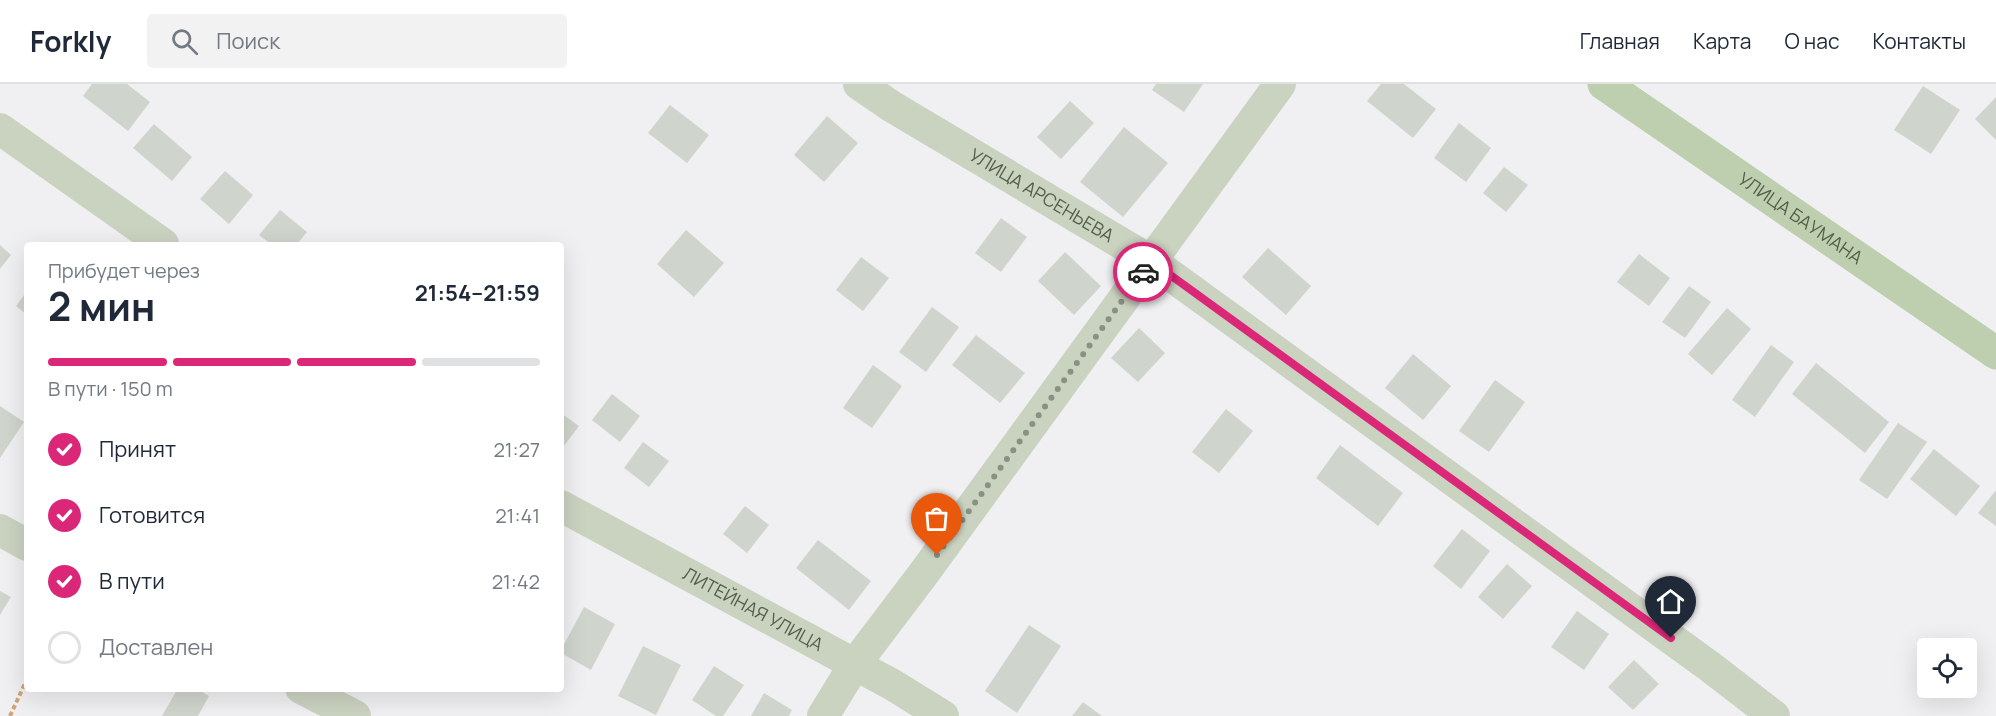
<!DOCTYPE html>
<html lang="ru">
<meta charset="utf-8">
<style>
:root{--surface:#fff;--page:#f2f2f3;--text:#1f2937;--muted:#747a83;--line:#e0e1e3;--accent:#db2777}
body{margin:0;font-family:Manrope,sans-serif;background:var(--page);color:var(--text);height:100vh;display:flex;flex-direction:column;font-size:22px;white-space:nowrap}
*{box-sizing:border-box;margin:0}
p{font-size:20px;color:var(--muted)}
.icon{flex:none;width:33px;height:33px;fill:none;stroke:currentColor;stroke-width:2;stroke-linecap:round;stroke-linejoin:round}
.map{position:relative;flex:1;overflow:hidden}
.sheet{position:absolute;left:24px;top:158px;width:540px;height:450px;display:flex;flex-direction:column;background:var(--surface);border-radius:6px;box-shadow:0 6px 24px #0002}
.sheet>*{flex:none}
.controls{position:absolute;left:1917px;top:554px;display:grid;gap:12px}
.controls a{display:grid;place-items:center;width:60px;height:60px;border-radius:6px;background:var(--surface);box-shadow:0 6px 24px #0002;font-size:30px}
.pin{position:absolute;display:grid;place-items:center;width:51px;height:51px;color:#fff;margin:-62px -26px;border-radius:50% 50% 50% 0;rotate:-45deg;box-shadow:0 0 6px #0007}
.pin .icon{rotate:45deg}
.courier{position:absolute;display:grid;place-items:center;width:60px;height:60px;margin:-30px;border:4px solid #db2777;border-radius:50%;background:#fff;color:#222;box-shadow:0 2px 8px #0007}
.head em{font-style:normal;font-weight:700}
.head div{display:flex;flex-direction:column-reverse}
.head{display:flex;align-items:center;justify-content:space-between;height:102px;padding:0 24px}
h1{font-size:39px;font-weight:700;line-height:45px}
.bar{display:grid;grid-template-columns:repeat(4,1fr);gap:9px 6px;align-content:center;height:72px;padding:0 24px}
.bar i{height:8px;border-radius:4px;background:var(--line)}
.bar .selected{background:var(--accent)}
.bar p{grid-column:span 4}
ol{padding:0 24px;list-style:none}
li{display:flex;align-items:center;gap:18px;height:66px}
li p{margin-inline-start:auto}
li .icon{padding:6px;border-radius:50%;background:var(--accent);color:#fff;stroke-width:4}
li:last-child{color:var(--muted)}
li i{width:33px;height:33px;border:3px solid var(--line);border-radius:50%}
header{display:flex;align-items:center;gap:36px;box-sizing:border-box;height:84px;padding:0 30px;background:var(--surface);border-bottom:2px solid var(--line)}
header strong{font-size:28px}
nav{display:flex;gap:33px;margin-inline-start:auto;font-size:21px}
.search{width:420px;height:54px;background:var(--page);display:flex;align-items:center;gap:15px;box-sizing:border-box;padding:0 21px;border-radius:6px;color:var(--muted);font-size:22px}
.map>svg:first-child{display:block}
</style>
<header>
<strong>Forkly</strong>
<div class="search"><svg class="icon" aria-label="search" viewBox="0 0 24 24"><circle cx="10" cy="10" r="6"/><path d="M15 15l6 6"/></svg>Поиск</div>
<nav><a>Главная</a><a>Карта</a><a>О нас</a><a>Контакты</a></nav>
</header>
<div class="map">
<svg width="1996" height="632" viewBox="0 0 1996 632">
<rect width="100%" height="100%" fill="#f0f0f2"/>
<!-- building -->
<g fill="#cfd5cc">
<polygon points="92,0 127,0 150,18 128,47 83,12"/>
<polygon points="1156,0 1203,0 1184,28 1152,6"/>
<polygon points="1381,0 1404,0 1436,25 1413,54 1367,17"/>
<polygon points="1923,2 1960,26 1931,70 1894,46"/>
<polygon points="1996,13 1996,56 1975,35"/>
<polygon points="1070,17 1094,39 1061,75 1037,53"/>
<polygon points="670,21 709,51 687,79 648,49"/>
<polygon points="827,32 858,59 824,98 794,71"/>
<polygon points="1459,39 1491,64 1466,98 1434,74"/>
<polygon points="154,40 192,73 172,97 133,64"/>
<polygon points="1124,43 1168,79 1123,133 1080,98"/>
<polygon points="1504,83 1528,101 1506,128 1483,109"/>
<polygon points="225,87 253,111 229,140 200,115"/>
<polygon points="280,126 307,148 297,160 271,160 259,151"/>
<polygon points="1001,134 1027,153 1001,188 975,169"/>
<polygon points="686,146 724,179 694,213 657,180"/>
<polygon points="0,161 11,171 0,185"/>
<polygon points="1268,164 1311,202 1286,231 1242,193"/>
<polygon points="1065,168 1101,202 1074,231 1038,197"/>
<polygon points="1639,170 1670,194 1649,222 1617,198"/>
<polygon points="861,173 889,194 863,227 836,206"/>
<polygon points="1689,202 1711,218 1685,254 1662,238"/>
<polygon points="27,207 27,231 16,222"/>
<polygon points="932,223 959,243 926,288 899,268"/>
<polygon points="1727,224 1751,245 1712,291 1688,270"/>
<polygon points="1139,244 1165,269 1138,298 1111,274"/>
<polygon points="976,251 1025,289 1000,319 952,281"/>
<polygon points="1771,261 1794,278 1755,333 1732,316"/>
<polygon points="1413,270 1451,302 1423,336 1385,304"/>
<polygon points="1816,279 1889,338 1865,369 1792,310"/>
<polygon points="873,281 902,302 872,344 843,324"/>
<polygon points="1495,296 1525,318 1489,368 1459,347"/>
<polygon points="612,310 640,332 620,358 592,336"/>
<polygon points="0,322 24,338 0,374"/>
<polygon points="1226,325 1253,347 1219,389 1192,368"/>
<polygon points="561,329 579,342 561,366"/>
<polygon points="1898,339 1927,358 1887,415 1859,396"/>
<polygon points="643,358 669,377 649,403 624,384"/>
<polygon points="1340,361 1403,409 1378,442 1316,394"/>
<polygon points="1934,365 1980,402 1956,432 1910,395"/>
<polygon points="1996,406 1996,442 1978,429"/>
<polygon points="745,422 769,441 747,469 723,450"/>
<polygon points="1462,445 1490,467 1461,505 1433,482"/>
<polygon points="818,456 871,497 849,526 796,484"/>
<polygon points="1507,480 1532,502 1503,535 1478,513"/>
<polygon points="0,507 11,513 0,531"/>
<polygon points="584,523 615,540 591,586 561,569 561,566"/>
<polygon points="1577,527 1609,550 1584,586 1551,563"/>
<polygon points="1029,541 1061,562 1017,629 985,607"/>
<polygon points="643,562 681,581 656,631 618,612"/>
<polygon points="1634,576 1659,600 1633,626 1608,603"/>
<polygon points="714,582 744,601 723,632 716,632 692,616"/>
<polygon points="178,604 196,604 209,612 198,632 162,632"/>
<polygon points="764,609 792,626 789,632 751,632"/>
<polygon points="1083,618 1102,632 1072,632"/>
</g>
<g fill="none" stroke-linecap="round" stroke-linejoin="round">
<!-- path -->
<polyline stroke="#cfa575" stroke-width="4" stroke-dasharray="4.5 3" stroke-linecap="butt" points="10,632 27,595"/>
<!-- minor -->
<g stroke="#cad2c0" stroke-width="32">
<path id="s1" d="M 859,0 L 891,22 L 1151,177 L 1709,582 L 1774,632"/>
<polyline points="0,45 163,160"/>
<path id="s2" d="M 561,422 L 893,601 L 943,632"/>
<polyline points="0,446 27,461"/>
<polyline points="301,604 355,632"/>
<polyline points="823,632 855,580 924,489 1280,0"/>
</g>
<!-- primary -->
<path stroke="#becfaf" stroke-width="33" id="s3" d="M 1604,0 L 1996,269"/>
</g>
<g fill="none" stroke-linecap="round" stroke-linejoin="round">
<!-- done -->
<polyline stroke="#8a9183" stroke-width="6" stroke-dasharray="0 10.8" points="937,471 1143,188"/>
<!-- route -->
<polyline stroke="#db2777" stroke-width="8" points="1143,188 1151,177 1671,554"/>
</g>
<g text-anchor="middle" stroke-width="5" stroke-linejoin="round" paint-order="stroke">
<!-- street labels -->
<g font-size="18" fill="#535e47" stroke="#fff">
<text dy="6" stroke="none"><textPath href="#s1" startOffset="214">УЛИЦА АРСЕНЬЕВА</textPath></text>
<text dy="6" stroke="none"><textPath href="#s3" startOffset="238">УЛИЦА БАУМАНА</textPath></text>
<text dy="6" stroke="none"><textPath href="#s2" startOffset="218">ЛИТЕЙНАЯ УЛИЦА</textPath></text>
</g>
</g>
</svg>
<div class="controls">
<a><svg class="icon" aria-label="locate" viewBox="0 0 24 24"><circle cx="12" cy="12" r="6"/><path d="M12 2v4M12 18v4M2 12h4M18 12h4"/></svg></a>
</div>
<div class="pin" style="left:937px;top:471px;background:#ea580c"><svg class="icon" aria-label="bag" viewBox="0 0 24 24"><path d="M5 8h14l-1 12H6zM9 8a3 3 0 0 1 6 0"/></svg></div>
<div class="pin" style="left:1671px;top:554px;background:#1f2937"><svg class="icon" aria-label="home" viewBox="0 0 24 24"><path d="M3 11l9-7 9 7M6 9v11h12V9"/></svg></div>
<div class="courier" style="left:1143px;top:188px"><svg class="icon" aria-label="car" viewBox="0 0 24 24"><path d="M5 17H2v-5l4-1 3-4h7l3 4 3 1v5h-3M9 17h6M6 11h13"/><circle cx="7" cy="17" r="2"/><circle cx="17" cy="17" r="2"/></svg></div>
<section class="sheet">
<div class="head"><div><h1>2 мин</h1><p>Прибудет через</p></div><em>21:54–21:59</em></div>
<div class="bar"><i class="selected"></i><i class="selected"></i><i class="selected"></i><i></i><p>В пути · 150 m</p></div>
<ol>
<li><svg class="icon" aria-label="check" viewBox="0 0 24 24"><path d="M5 12l5 5 9-10"/></svg>Принят<p>21:27</p></li>
<li><svg class="icon" aria-label="check" viewBox="0 0 24 24"><path d="M5 12l5 5 9-10"/></svg>Готовится<p>21:41</p></li>
<li><svg class="icon" aria-label="check" viewBox="0 0 24 24"><path d="M5 12l5 5 9-10"/></svg>В пути<p>21:42</p></li>
<li><i></i>Доставлен</li>
</ol>
</section>
</div>
